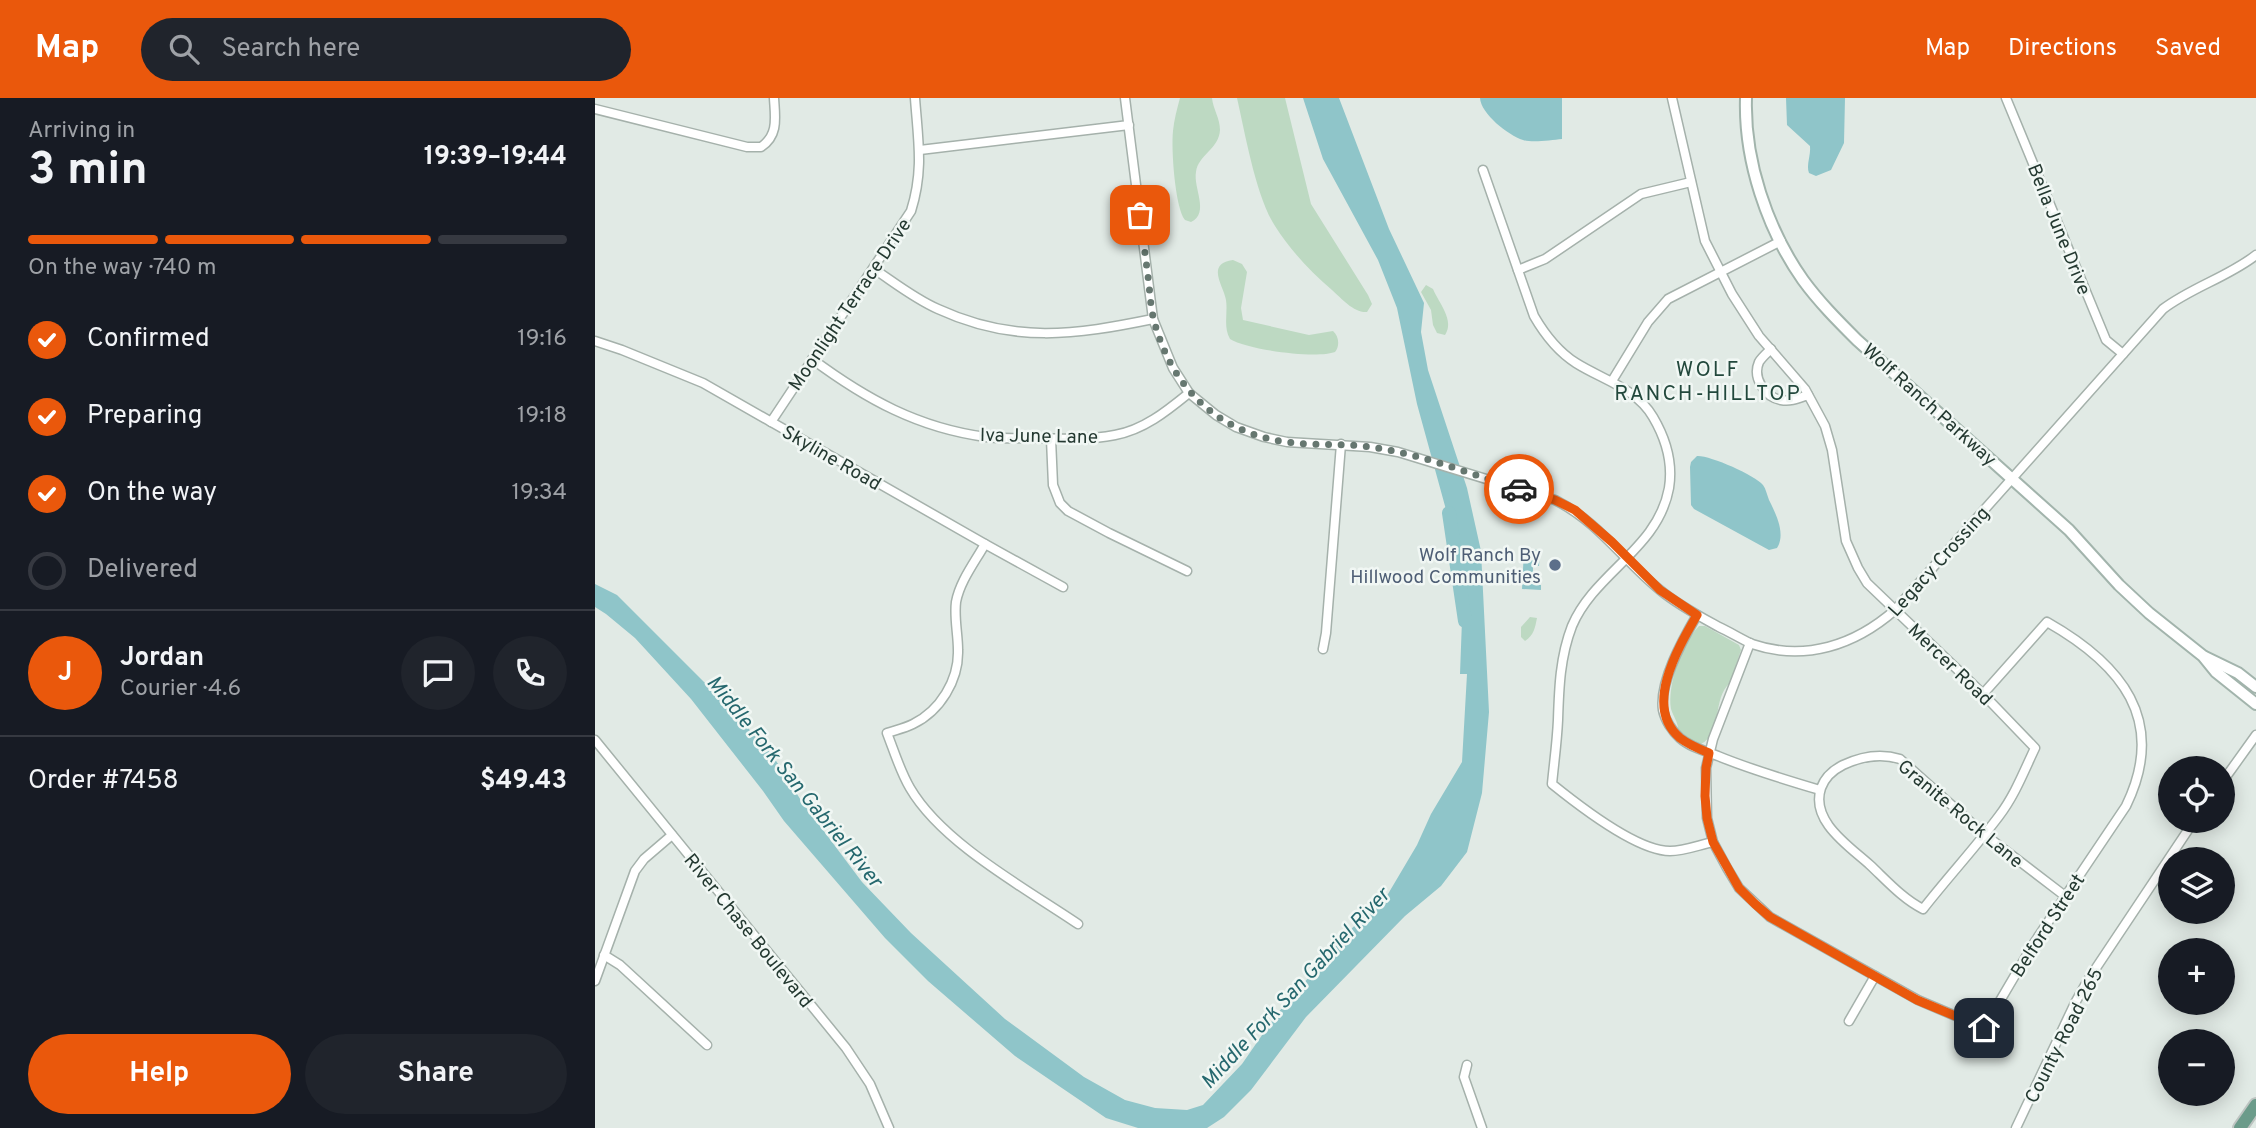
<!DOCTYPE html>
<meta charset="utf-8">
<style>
:root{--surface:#171b24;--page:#20242c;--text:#f1f3f6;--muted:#9ea1a6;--line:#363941;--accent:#ea580c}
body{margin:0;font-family:Overpass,sans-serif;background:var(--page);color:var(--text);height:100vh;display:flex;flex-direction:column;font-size:26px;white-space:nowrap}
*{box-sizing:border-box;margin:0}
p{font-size:23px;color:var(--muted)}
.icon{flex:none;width:38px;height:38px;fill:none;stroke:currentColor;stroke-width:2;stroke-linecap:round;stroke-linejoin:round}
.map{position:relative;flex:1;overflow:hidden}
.sheet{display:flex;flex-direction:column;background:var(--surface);width:595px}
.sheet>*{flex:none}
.buttons{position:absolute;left:1563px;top:658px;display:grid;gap:14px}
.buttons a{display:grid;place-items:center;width:77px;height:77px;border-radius:50%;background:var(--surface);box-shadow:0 4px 18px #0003;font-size:35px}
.pin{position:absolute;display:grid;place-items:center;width:60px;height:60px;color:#fff;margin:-30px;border-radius:14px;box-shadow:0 4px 10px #0006}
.courier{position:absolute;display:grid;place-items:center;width:70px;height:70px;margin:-35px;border:5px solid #ea580c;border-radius:50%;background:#fff;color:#222;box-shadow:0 2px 9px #0007}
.summary em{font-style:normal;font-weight:700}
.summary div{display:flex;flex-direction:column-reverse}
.summary{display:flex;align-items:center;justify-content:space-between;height:119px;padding:0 28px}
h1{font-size:46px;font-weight:700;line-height:52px}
.bar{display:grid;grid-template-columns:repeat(4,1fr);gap:10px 7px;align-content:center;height:84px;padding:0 28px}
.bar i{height:9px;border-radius:5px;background:var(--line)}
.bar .on{background:var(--accent)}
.bar p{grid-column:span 4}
.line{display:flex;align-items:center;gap:18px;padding:0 28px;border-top:2px solid var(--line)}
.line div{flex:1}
.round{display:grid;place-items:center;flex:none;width:74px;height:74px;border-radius:37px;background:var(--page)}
ol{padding:0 28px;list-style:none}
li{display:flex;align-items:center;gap:21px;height:77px}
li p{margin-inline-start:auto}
li .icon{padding:7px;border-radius:50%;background:var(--accent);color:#fff;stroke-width:4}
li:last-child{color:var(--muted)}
li i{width:38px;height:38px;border:4px solid var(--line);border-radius:50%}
.action{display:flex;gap:14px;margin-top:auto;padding:14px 28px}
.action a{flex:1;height:80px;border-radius:42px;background:var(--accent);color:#fff;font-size:28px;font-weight:700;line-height:80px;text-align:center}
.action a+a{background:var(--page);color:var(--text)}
header{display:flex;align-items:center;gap:42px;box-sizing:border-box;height:98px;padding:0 35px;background:var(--accent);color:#fff}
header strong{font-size:33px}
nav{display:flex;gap:38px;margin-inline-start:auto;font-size:24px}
.search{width:490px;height:63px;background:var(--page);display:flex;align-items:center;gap:18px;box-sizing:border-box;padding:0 24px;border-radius:38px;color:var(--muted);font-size:26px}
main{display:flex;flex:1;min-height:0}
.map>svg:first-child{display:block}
</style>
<header>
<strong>Map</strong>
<div class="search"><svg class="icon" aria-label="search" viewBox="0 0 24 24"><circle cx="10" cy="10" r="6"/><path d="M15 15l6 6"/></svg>Search here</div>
<nav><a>Map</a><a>Directions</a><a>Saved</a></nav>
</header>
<main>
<section class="sheet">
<div class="summary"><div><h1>3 min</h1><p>Arriving in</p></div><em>19:39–19:44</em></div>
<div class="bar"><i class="on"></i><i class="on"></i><i class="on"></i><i></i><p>On the way · 740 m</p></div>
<ol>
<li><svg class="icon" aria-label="check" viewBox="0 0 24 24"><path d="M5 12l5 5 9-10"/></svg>Confirmed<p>19:16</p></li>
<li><svg class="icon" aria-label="check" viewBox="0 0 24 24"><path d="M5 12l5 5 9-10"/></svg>Preparing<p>19:18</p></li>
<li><svg class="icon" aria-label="check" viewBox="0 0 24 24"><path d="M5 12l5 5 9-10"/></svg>On the way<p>19:34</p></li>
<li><i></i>Delivered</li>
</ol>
<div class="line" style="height:126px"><b class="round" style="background:var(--accent);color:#fff">J</b><div><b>Jordan</b><p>Courier · 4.6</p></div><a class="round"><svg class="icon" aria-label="chat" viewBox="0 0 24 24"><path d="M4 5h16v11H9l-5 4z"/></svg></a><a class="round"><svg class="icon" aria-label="phone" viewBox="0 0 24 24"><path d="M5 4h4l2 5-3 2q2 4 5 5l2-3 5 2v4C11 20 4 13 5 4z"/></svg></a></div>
<div class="line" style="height:91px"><div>Order #7458</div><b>$49.43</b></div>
<div class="action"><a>Help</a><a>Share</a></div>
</section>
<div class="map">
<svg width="1661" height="1030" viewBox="0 0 1661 1030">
<rect width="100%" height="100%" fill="#e1eae5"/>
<!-- green -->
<g fill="#bdd9c2">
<path d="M 585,0 L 617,0 C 618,11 625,20 625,32 C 624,51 603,57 601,74 C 598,90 615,115 596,124 L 590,122 C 580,110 576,50 578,33 C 579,22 582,11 585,0 Z"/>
<path d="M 642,0 L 690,0 L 716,106 L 773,197 L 777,206 L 772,214 C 759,215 747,201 737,192 C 716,174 695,152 680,128 C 661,99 650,35 642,0 Z"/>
<path d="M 638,162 L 647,166 L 652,174 L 646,210 L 648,222 L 714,237 L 738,233 C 744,238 745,248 740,254 C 721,261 653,252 635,241 C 628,229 633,215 631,202 C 629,188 610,166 638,162 Z"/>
<path d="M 831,187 L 838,191 C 844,205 860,223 850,237 L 842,235 L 838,227 L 836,212 L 826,194 Z"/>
<path d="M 935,519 L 942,520 C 940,530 939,537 930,543 L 926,539 L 926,529 Z"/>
<path d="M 1104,528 L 1110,528 L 1144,547 L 1146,552 L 1135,585 C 1117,600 1128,635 1106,646 L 1096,642 L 1083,631 C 1083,624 1078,618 1076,611 C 1072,587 1087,545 1104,528 Z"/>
</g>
<!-- water -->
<g fill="#8fc5c9">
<polygon points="708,0 744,0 794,131 829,205 826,234 833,272 872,390 886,453 894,614 887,695 872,754 846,788 810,818 711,919 656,992 629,1019 612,1030 543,1030 511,1020 420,958 333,883 290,840 189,723 168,693 96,601 40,540 11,516 0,509 0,486 22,497 138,613 178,658 207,704 267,784 316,835 410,921 489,979 530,1002 560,1010 592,1012 608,1007 647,966 681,917 753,834 793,796 822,747 836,716 867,664 872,576 865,576 868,495 861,448 822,306 802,210 783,162 728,61"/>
<path d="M 885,0 L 967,0 L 967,41 C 956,42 938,45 928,42 C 913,37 886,16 885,0 Z"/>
<path d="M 1191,0 L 1250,0 L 1249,45 L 1236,72 L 1221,78 L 1214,75 C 1211,67 1216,57 1215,48 L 1192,27 Z"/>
<path d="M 1102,358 C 1114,357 1160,377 1168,387 C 1171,391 1172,397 1174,402 C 1181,416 1191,436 1182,450 L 1174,452 L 1099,411 L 1096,407 L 1095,369 L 1096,364 Z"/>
<polygon points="929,451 945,452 944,468 938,467 938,479 932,479 932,483 943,484 943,487 946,487 946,492 927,491"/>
</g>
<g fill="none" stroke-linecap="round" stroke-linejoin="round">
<!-- river -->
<polyline stroke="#8fc5c9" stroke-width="14" points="854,415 870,523"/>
<!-- street casing -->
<g stroke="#a5b1ab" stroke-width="11">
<g id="street">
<path d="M 530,0 L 558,221 L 578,270 L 594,295 L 621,317 L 641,329 L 669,339 L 692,344 L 775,349 L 803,354 L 960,402 C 1004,424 1028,462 1065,492 C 1083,507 1104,518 1124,529 C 1135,534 1146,541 1157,546 C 1210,564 1260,547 1300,512 L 1568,211 C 1597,189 1633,179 1661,157"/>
<path d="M 1077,0 L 1110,143 L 1137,196 L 1164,238 L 1210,291 L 1230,328 L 1237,352 L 1251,443 L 1263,470 L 1272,485 L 1388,596 L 1440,650 C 1429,673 1420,697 1404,718 C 1380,750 1353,779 1328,811 C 1308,801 1292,783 1275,767 C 1254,748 1215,723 1226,690 C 1230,679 1238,672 1248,667 C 1265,659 1286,655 1305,661 L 1389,736 L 1470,798"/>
<polyline points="1411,0 1511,242 1528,256"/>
<path d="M 0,11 L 152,49 L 166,49 C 184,37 180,19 179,0"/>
<polyline points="325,52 534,27"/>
<path d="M 888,72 L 939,218 C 950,237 962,253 981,265 C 1008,282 1041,290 1058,319 C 1071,341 1078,365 1074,390 C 1063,451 1000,474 977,528 C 965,559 964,590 963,622 C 962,644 959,665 957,686 C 983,707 1042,753 1075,753 C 1089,753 1104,747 1118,744"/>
<path d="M 279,171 C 300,185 320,201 343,211 C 419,246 480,237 558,221"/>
<polyline points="923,172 950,161 1046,96 1096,84"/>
<polyline points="0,243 27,252 108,285 390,446 468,489"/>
<path d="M 1176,251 C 1172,255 1167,259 1164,264 C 1157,280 1170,299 1186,302 C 1196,304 1204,300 1213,297"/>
<path d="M 217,261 C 271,301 323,330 391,339 C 407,341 424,340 440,340 C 466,341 495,342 520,337 C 549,332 573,312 594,295"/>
<polyline points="1017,283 1053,224 1073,201 1186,143"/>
<path d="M 176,324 L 316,113 C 329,72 323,42 320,0"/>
<polyline points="456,341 458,387 465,405 473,413 514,435 592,473"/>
<path d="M 390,446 C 380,464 365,483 361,504 C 359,520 363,536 363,552 C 364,582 345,613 318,626 C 310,630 301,632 292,635 C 299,653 305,673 315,690 C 347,745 430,790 483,826"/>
<path d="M 1102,517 C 1088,541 1064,584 1068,612 C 1070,622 1077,633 1085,640 C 1095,649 1110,653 1123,658 C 1157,672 1191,682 1225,692"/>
<path d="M 1155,545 L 1118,641 L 1111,670 L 1112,720 L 1118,744 L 1132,770 L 1144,790 L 1175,819 L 1323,902 L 1389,930 L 1439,845 L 1531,708 C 1573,622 1526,566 1452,524 L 1388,596"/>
<polyline points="728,551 731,535 746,346"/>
<polyline points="0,642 251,950 275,986 294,1030"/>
<polyline points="1628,683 1661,637"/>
<polyline points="9,857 25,867 112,947"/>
<polyline points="0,883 40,773 49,761 77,737"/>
<polyline points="1254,923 1280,878"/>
<polyline points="872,967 869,979 887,1030"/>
<polyline points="1421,1030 1480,905 1493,882 1599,723"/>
</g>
</g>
<!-- secondary casing -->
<g stroke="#a2b4ac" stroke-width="14">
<g id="secondary">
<path d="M 1151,0 C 1149,62 1172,131 1208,182 C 1224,204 1243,223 1262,242 L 1474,432 L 1524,487 L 1554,515 L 1608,558 L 1621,574 L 1661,606"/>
<polyline points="1610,559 1643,575 1661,589"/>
</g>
</g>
<!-- primary casing -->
<g stroke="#bdc4c1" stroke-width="16">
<polyline id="primary" points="1645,1030 1661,1007"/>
</g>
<!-- street -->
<use href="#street" stroke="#fff" stroke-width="8"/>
<!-- secondary -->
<use href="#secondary" stroke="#fff" stroke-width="10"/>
<!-- primary -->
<use href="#primary" stroke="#6b9b8a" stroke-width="12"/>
</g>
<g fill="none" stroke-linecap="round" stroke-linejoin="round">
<!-- done -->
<path stroke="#667770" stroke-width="7" stroke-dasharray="0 12.6" d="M 545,117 C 548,140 551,163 554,186 C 555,198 556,211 559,223 C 577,289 621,334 691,344 C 719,348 748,345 776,349 C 827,356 875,376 924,391"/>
<!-- route -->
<path stroke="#ea580c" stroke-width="9" d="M 924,391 L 960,402 L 980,412 L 1017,444 L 1065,492 L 1102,517 C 1083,550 1048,609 1085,640 C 1094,647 1104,651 1114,655 L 1111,670 L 1110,698 L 1112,720 L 1118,744 L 1144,790 L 1160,806 L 1175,819 L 1322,902 L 1389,930"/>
</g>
<!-- markers -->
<circle fill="#5c6f8a" stroke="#f1f7f4" stroke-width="2.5" cx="960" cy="467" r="7"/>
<g text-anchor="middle" stroke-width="5" stroke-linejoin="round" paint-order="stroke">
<!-- street labels -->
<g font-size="19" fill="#243931" stroke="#f1f7f4">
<text transform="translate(1465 131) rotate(68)" y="7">Bella June Drive</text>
<text transform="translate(254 206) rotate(-56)" y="7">Moonlight Terrace Drive</text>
<text transform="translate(1335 306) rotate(42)" y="7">Wolf Ranch Parkway</text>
<text transform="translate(444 337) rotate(1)" y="7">Iva June Lane</text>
<text transform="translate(237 359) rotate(30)" y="7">Skyline Road</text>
<text transform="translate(1343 463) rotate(-48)" y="7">Legacy Crossing</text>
<text transform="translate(1356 566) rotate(44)" y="7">Mercer Road</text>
<text transform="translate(1366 715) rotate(40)" y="7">Granite Rock Lane</text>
<text transform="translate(1452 827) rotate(-57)" y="7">Belford Street</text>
<text transform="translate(154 832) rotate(51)" y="7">River Chase Boulevard</text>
<text transform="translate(1468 937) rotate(-63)" y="7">County Road 265</text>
</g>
<!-- service labels -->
<g font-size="19" fill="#4e5e75" stroke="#f1f7f4" text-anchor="end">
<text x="946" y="463">Wolf Ranch By<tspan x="946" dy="22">Hillwood Communities</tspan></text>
</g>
<!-- neighbourhood labels -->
<g font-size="21" letter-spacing="2" fill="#22483c" stroke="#f1f7f4">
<text x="1113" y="278">WOLF<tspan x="1113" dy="24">RANCH-HILLTOP</tspan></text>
</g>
<!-- water labels -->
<g font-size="21" font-style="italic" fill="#25686e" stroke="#f1f7f4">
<text transform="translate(200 683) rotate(51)" y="7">Middle Fork San Gabriel River</text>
<text transform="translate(700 890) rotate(-47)" y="7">Middle Fork San Gabriel River</text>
</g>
</g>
</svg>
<div class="buttons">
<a><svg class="icon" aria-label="locate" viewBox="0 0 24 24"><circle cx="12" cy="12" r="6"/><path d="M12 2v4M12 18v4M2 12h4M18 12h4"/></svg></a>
<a><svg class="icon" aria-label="layers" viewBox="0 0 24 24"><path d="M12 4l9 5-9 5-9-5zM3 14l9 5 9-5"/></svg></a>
<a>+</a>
<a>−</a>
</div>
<div class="pin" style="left:545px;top:117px;background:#ea580c"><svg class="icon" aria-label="bag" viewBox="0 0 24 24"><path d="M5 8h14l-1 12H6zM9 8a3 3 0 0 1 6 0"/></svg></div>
<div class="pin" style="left:1389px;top:930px;background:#1f2937"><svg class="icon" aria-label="home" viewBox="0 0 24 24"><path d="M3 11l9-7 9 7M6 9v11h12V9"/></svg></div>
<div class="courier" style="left:924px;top:391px"><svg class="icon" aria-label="car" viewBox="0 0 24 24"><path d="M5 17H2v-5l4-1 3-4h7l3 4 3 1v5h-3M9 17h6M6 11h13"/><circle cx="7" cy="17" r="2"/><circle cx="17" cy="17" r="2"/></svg></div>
</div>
</main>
